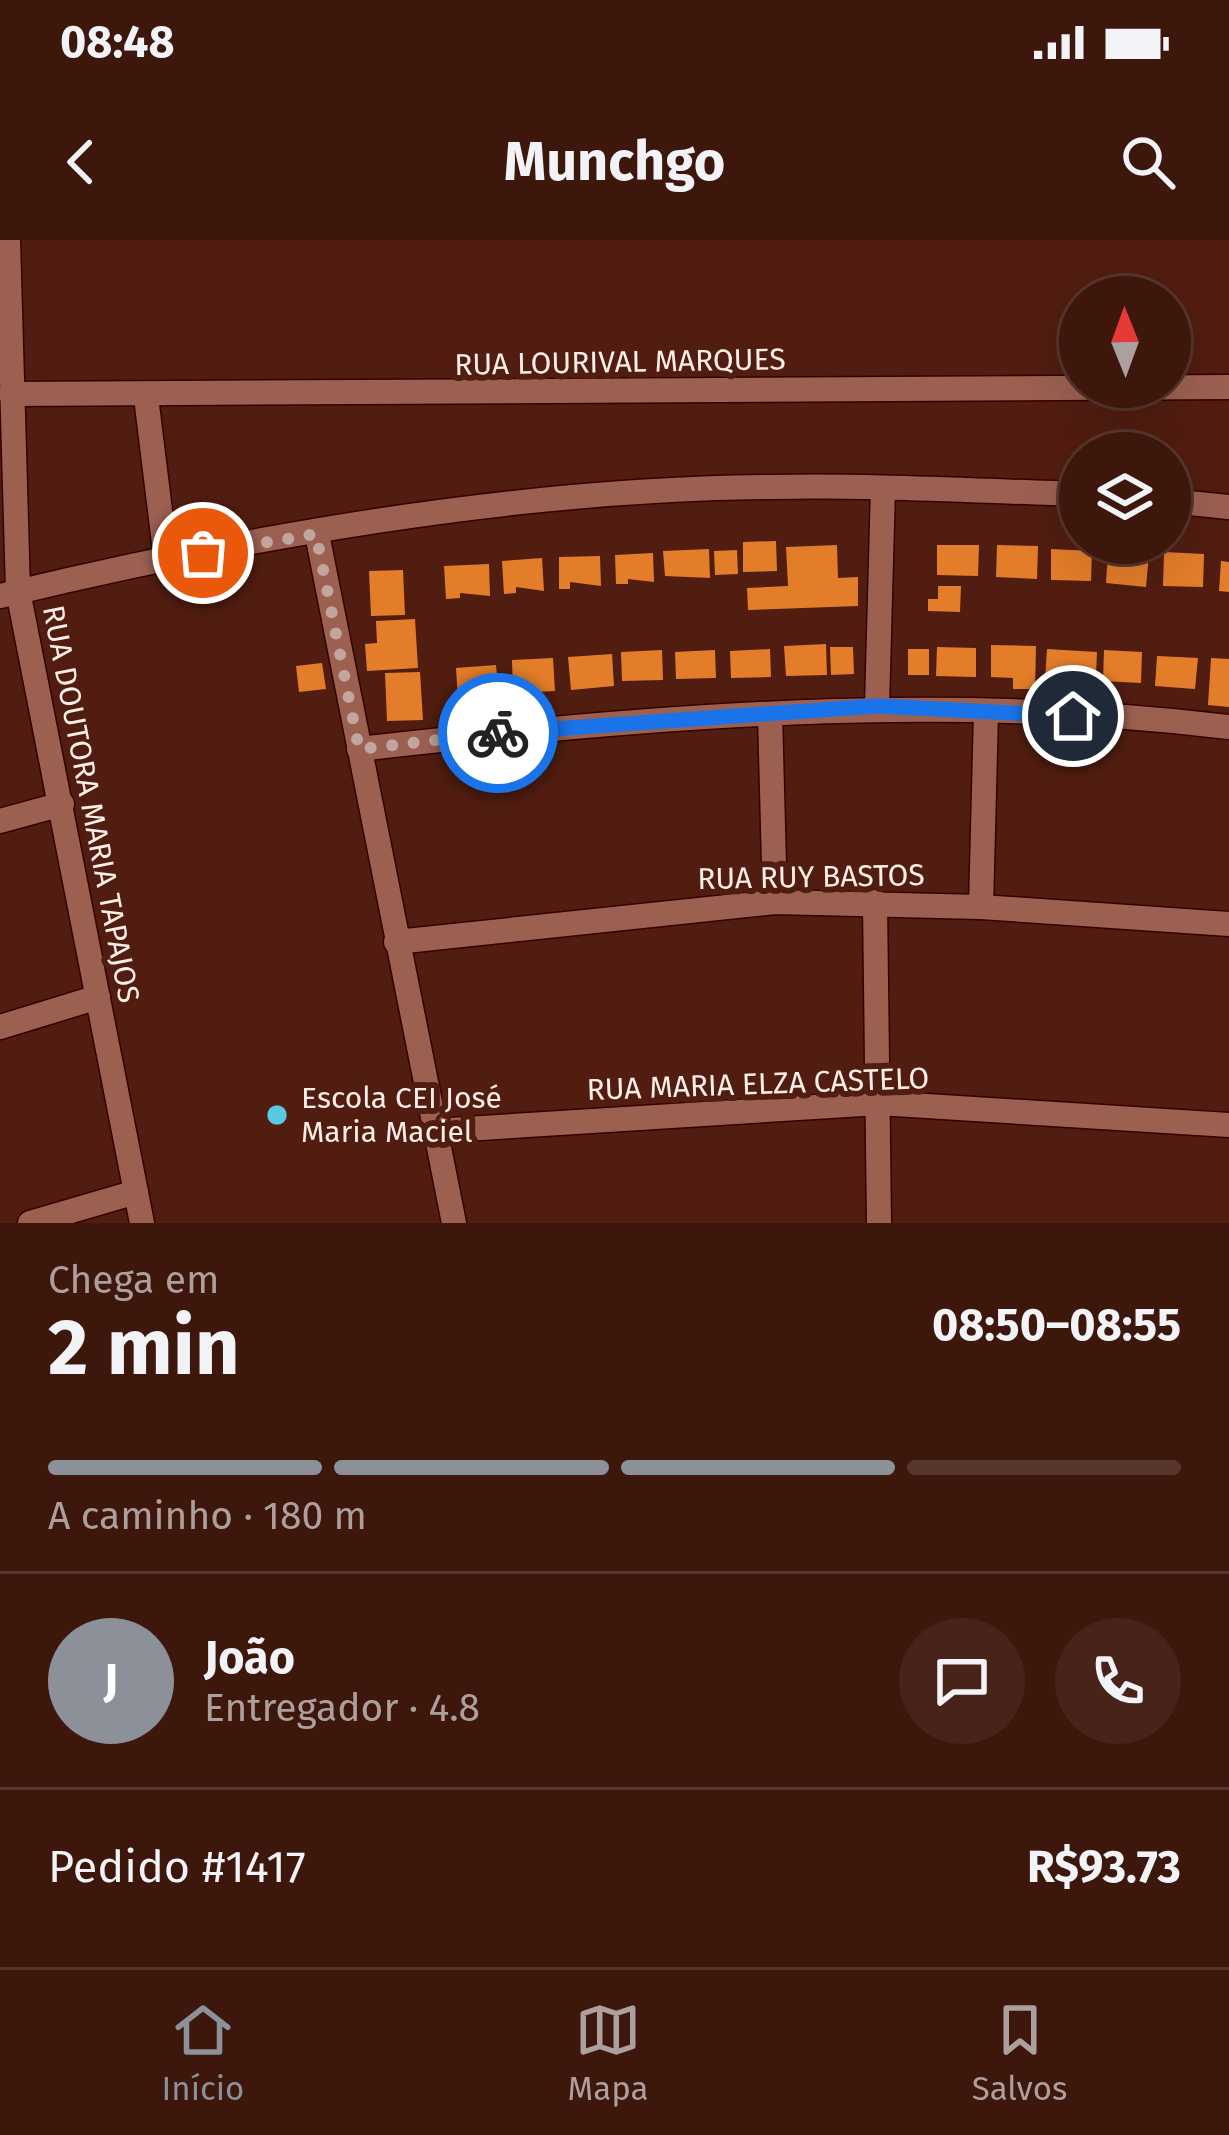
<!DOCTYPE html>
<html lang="pt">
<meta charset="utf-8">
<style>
:root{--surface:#3d160c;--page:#48231a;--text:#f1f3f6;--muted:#ad9f9d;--line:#56352d;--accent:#8c9099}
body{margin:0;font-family:"Fira Sans",sans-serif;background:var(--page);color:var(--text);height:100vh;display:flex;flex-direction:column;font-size:45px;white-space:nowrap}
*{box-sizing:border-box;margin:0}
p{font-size:39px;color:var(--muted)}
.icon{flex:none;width:66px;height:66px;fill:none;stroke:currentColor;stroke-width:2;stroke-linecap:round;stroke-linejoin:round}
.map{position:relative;height:983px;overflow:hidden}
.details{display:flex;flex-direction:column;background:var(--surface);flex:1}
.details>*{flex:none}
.needle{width:78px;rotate:359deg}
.fabs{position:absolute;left:1059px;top:36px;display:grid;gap:24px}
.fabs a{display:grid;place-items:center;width:132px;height:132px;border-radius:50%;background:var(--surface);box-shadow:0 12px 48px #0002,0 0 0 3px var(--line);font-size:60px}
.pin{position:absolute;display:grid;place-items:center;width:102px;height:102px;color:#fff;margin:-51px;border:6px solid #fff;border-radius:50%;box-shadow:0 3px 12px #0007}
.courier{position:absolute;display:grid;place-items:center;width:120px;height:120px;margin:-60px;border:9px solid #1a73e8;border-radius:50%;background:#fff;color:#222;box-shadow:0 3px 15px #0007}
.overview em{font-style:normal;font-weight:700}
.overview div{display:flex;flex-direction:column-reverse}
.overview{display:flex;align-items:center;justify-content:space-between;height:204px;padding:0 48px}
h1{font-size:78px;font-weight:700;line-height:90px}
.bar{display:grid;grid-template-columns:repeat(4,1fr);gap:18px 12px;align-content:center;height:144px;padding:0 48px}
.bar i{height:15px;border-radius:9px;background:var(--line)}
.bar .current{background:var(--accent)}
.bar p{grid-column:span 4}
.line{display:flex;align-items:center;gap:30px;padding:0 48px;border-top:3px solid var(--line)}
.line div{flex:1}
.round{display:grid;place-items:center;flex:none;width:126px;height:126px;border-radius:63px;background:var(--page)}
.status{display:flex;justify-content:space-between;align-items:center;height:84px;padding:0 60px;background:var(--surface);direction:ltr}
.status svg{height:33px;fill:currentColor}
header{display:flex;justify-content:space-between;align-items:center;height:156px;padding:0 48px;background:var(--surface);font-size:54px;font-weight:700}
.dock{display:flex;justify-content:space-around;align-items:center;height:168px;border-top:3px solid var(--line);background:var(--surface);font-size:33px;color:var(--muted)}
.dock a{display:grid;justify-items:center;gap:6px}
.dock .current{color:var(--accent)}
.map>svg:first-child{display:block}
</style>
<div class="status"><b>08:48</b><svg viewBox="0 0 49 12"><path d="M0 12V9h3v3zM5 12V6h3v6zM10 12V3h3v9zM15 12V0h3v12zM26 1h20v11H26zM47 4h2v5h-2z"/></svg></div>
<header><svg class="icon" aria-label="back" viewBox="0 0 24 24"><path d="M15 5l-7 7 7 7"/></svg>Munchgo<svg class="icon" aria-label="search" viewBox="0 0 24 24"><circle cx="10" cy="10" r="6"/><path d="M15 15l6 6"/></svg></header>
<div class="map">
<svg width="1229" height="983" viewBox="0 0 1229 983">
<rect width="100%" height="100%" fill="#511d10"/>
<!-- building -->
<g fill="#e37d2a">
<polygon points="776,301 777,331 743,332 743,302"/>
<polygon points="837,305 838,338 858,337 858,366 748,370 747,348 788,346 786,307"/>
<polygon points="937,305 979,305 978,336 937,335"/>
<polygon points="997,305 1038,306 1037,339 996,337"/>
<polygon points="709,309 710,338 665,336 663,311"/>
<polygon points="1051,309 1092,311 1091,341 1051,340"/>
<polygon points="737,310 738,334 715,335 714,311"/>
<polygon points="1108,312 1149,314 1146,347 1106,343"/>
<polygon points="1164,312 1204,314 1203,347 1163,346"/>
<polygon points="653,313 654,342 628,339 628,344 616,344 615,315"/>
<polygon points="600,316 601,346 570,342 570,349 559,349 559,317"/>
<polygon points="542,318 544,351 516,347 516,353 504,354 502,321"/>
<polygon points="1221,321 1229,322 1229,352 1219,351"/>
<polygon points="489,324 490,356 460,353 460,358 446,359 444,326"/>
<polygon points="403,330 405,375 371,376 369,331"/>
<polygon points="938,346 961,346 960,372 928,371 928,359 938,359"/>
<polygon points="415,379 418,428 367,431 365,404 377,403 376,381"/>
<polygon points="826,404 827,435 786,436 784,406"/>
<polygon points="991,405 1036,406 1035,449 1013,449 1013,438 991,437"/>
<polygon points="830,407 853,407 854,434 831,435"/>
<polygon points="937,407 976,408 976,437 936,436"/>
<polygon points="770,409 771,437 731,438 730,411"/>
<rect x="908" y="409" width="21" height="26"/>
<polygon points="1047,409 1097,412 1095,459 1063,457 1064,441 1045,440"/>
<polygon points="662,410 663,440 622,441 621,412"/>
<polygon points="715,410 716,438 676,439 675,412"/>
<polygon points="1104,410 1142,412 1141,443 1103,441"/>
<polygon points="612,414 614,446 571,450 568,417"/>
<polygon points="1157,416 1198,418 1195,449 1155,446"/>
<polygon points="553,418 555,451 513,453 512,420"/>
<polygon points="1211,418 1229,419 1229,467 1208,465"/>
<polygon points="322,423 326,449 299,452 296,426"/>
<polygon points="496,425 499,458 458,460 456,428"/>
<polygon points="420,432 423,480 387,481 385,433"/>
</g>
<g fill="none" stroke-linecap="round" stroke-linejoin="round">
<!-- minor casing -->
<g stroke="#350200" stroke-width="27">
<g id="minor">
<polyline points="8,0 18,351 142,983"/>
<polyline points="11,154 1229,147"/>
<polyline points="146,157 166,319"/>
<polyline points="1170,261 1229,267"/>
<polyline points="317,294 454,983"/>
<path d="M 0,356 C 244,297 520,249 772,247 C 874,245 977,251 1080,254"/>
<polyline points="877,466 883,248"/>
<polyline points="770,474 775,662"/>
<path d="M 359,509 C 648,476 939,452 1229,487"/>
<polyline points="0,581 62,564"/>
<polyline points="875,662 879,983"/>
<polyline points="981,667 986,472"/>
<polyline points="396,702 775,662 981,667 1229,684"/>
<polyline points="0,787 98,757"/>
<polyline points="433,891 879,863 1229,885"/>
<polyline points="30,983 136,952"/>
</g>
</g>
<!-- minor -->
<use href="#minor" stroke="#9c6051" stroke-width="24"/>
</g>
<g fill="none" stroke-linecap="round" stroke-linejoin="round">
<!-- done -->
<polyline stroke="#c1a59e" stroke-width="12" stroke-dasharray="0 21.6" points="203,313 316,294 359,509 498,493"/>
<!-- route -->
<polyline stroke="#1a73e8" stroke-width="15" points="498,493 877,466 1073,476"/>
</g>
<!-- markers -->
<circle fill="#57c9e2" stroke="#511d10" stroke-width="4.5" cx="277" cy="875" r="12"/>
<g text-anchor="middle" stroke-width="12" stroke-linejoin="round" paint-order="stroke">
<!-- street labels -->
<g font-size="30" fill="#fdeeea" stroke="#511d10">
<text transform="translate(620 122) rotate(-1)" y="10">RUA LOURIVAL MARQUES</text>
<text transform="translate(91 564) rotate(79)" y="10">RUA DOUTORA MARIA TAPAJOS</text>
<text transform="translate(811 637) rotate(-1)" y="10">RUA RUY BASTOS</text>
<text transform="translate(758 844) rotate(-2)" y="10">RUA MARIA ELZA CASTELO</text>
</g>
<!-- poi labels -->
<g font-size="30" fill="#fdeeea" stroke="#511d10" text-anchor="start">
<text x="301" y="868">Escola CEI José<tspan x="301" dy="34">Maria Maciel</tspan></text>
</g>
</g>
</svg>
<div class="fabs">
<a><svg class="needle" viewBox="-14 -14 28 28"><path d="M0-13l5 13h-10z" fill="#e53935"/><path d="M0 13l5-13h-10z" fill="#ad9f9d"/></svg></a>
<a><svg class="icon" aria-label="layers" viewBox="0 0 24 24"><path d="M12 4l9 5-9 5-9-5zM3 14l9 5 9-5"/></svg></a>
</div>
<div class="pin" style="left:203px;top:313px;background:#ea580c"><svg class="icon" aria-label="bag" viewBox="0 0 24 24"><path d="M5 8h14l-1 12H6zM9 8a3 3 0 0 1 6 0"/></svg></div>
<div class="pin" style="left:1073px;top:476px;background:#1f2937"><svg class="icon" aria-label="home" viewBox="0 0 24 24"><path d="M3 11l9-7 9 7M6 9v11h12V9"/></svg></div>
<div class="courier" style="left:498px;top:493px"><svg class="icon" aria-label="bike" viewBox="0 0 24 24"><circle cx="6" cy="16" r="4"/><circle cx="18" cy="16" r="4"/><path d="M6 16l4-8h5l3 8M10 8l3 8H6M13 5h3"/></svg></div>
</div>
<section class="details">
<div class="overview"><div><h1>2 min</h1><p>Chega em</p></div><em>08:50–08:55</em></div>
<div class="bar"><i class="current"></i><i class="current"></i><i class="current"></i><i></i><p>A caminho · 180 m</p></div>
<div class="line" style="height:216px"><b class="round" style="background:var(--accent);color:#fff">J</b><div><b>João</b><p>Entregador · 4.8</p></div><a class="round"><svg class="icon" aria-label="chat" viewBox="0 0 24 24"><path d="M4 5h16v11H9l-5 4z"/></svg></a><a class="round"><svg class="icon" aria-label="phone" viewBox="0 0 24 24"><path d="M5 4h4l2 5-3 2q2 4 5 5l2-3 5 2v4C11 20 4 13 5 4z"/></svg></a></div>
<div class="line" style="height:156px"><div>Pedido #1417</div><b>R$93.73</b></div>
</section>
<nav class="dock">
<a class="current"><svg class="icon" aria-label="home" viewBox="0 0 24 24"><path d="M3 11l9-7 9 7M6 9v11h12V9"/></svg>Início</a>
<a><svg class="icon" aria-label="map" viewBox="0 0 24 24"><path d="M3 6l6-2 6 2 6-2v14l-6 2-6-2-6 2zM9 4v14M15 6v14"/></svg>Mapa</a>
<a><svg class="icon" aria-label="saved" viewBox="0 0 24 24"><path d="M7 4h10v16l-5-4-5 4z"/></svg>Salvos</a>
</nav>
